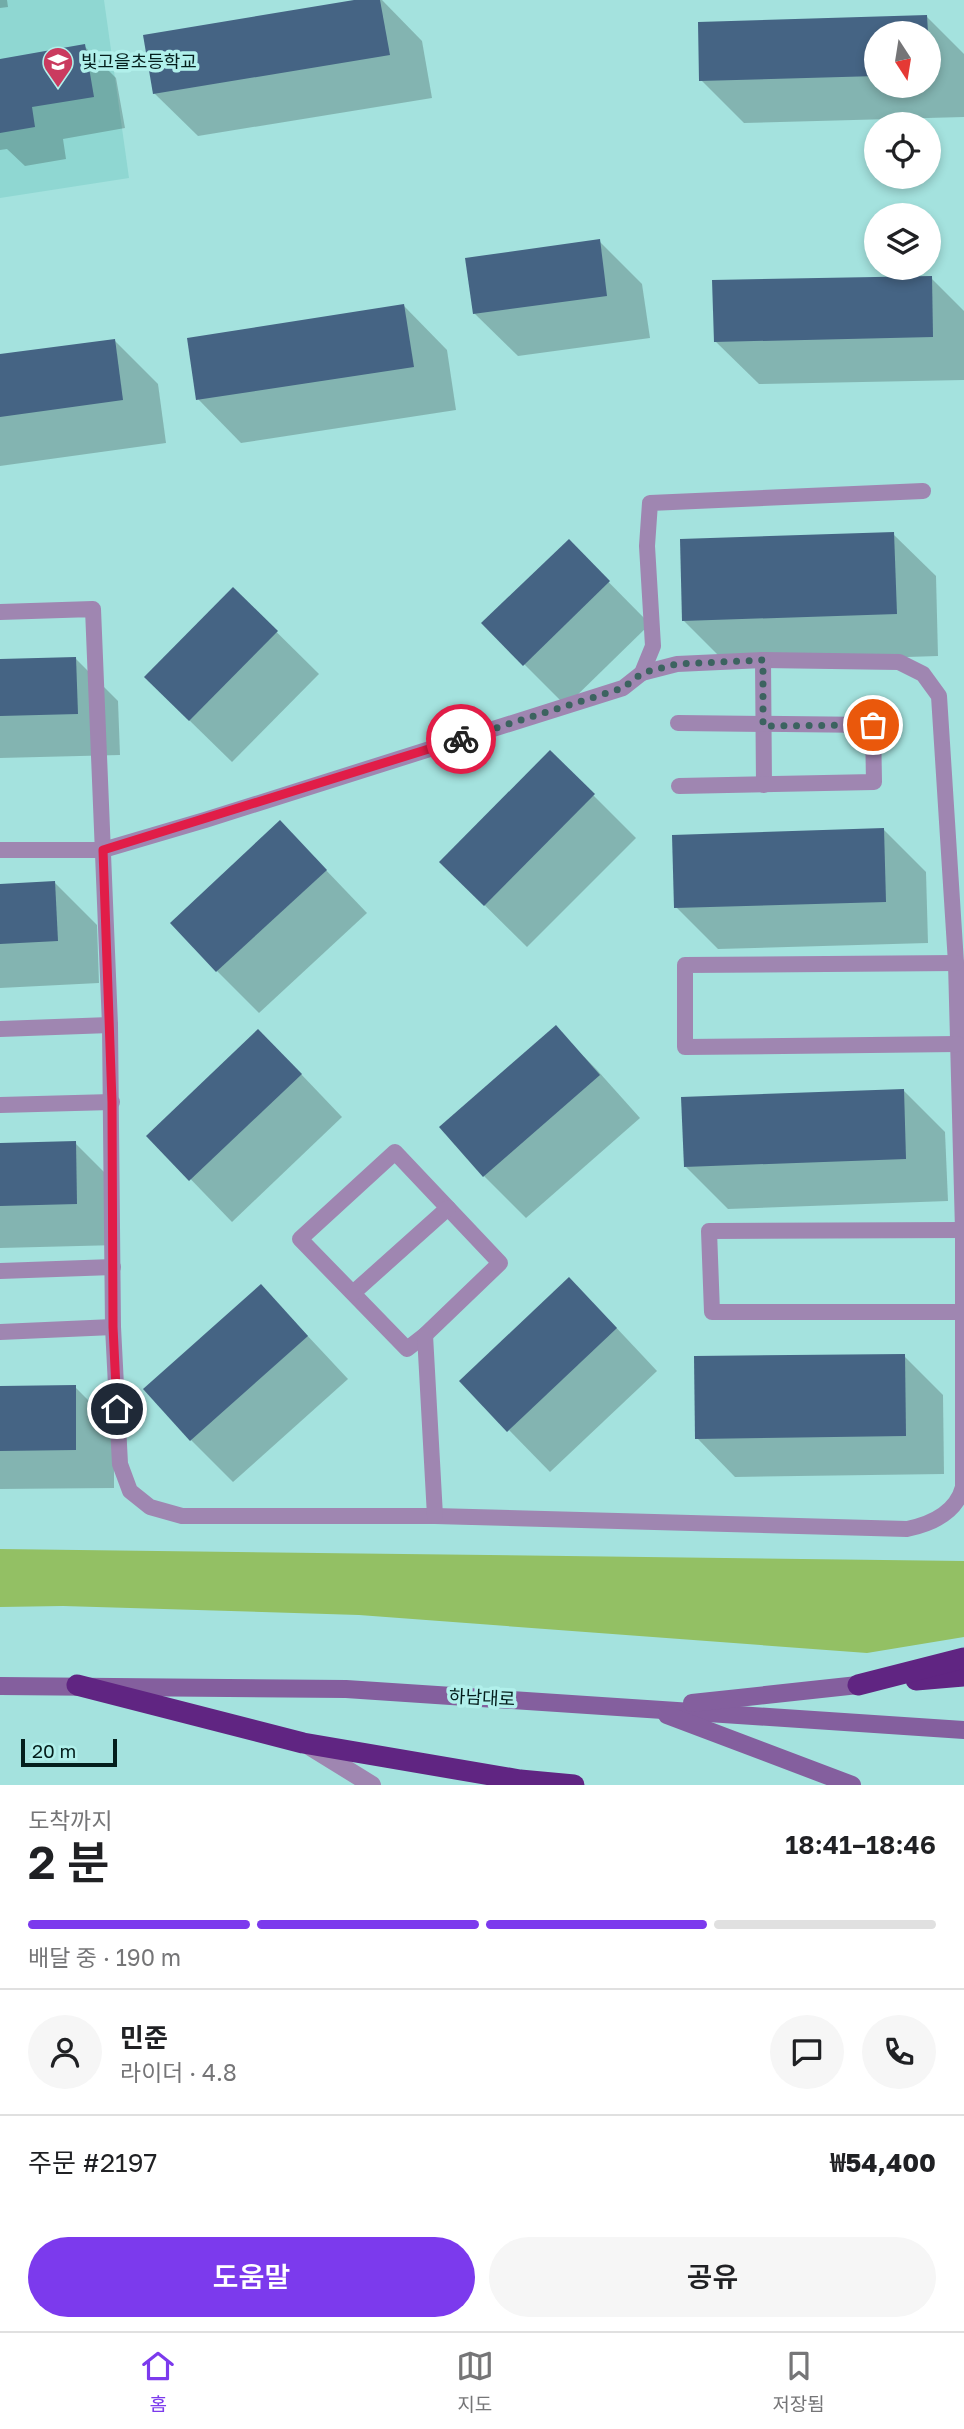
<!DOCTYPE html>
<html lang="ko">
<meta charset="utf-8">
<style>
:root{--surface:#fff;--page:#f6f6f6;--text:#202124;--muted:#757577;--line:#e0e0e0;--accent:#7c3aed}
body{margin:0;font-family:"Golos Text","Noto Sans KR",sans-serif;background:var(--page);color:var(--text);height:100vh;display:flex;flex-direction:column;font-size:26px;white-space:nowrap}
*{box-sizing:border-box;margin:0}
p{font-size:23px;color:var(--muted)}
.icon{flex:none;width:38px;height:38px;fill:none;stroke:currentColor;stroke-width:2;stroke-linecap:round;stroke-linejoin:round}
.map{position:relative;height:1785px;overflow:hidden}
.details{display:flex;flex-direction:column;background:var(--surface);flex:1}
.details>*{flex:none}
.needle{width:46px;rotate:168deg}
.controls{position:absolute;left:864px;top:21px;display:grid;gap:14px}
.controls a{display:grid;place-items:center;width:77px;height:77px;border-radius:50%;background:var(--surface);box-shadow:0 4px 10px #0003;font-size:35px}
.scale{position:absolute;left:21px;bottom:18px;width:96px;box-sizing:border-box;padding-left:7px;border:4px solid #041e1c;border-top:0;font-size:19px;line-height:24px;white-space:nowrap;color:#041e1c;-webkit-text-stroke:5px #b1f0eb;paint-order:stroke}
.pin{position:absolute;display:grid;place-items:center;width:60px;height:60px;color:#fff;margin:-30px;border:4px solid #fff;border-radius:50%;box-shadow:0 2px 7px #0007}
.courier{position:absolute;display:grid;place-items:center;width:70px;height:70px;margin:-35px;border:5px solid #e11d48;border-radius:50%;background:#fff;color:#222;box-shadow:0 2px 9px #0007}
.headline em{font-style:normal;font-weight:600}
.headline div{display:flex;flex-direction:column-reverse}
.headline{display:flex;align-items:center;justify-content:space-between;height:119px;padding:0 28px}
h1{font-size:46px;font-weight:600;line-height:52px}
.bar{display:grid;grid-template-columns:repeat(4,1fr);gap:10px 7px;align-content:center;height:84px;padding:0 28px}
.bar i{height:9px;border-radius:5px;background:var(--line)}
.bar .on{background:var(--accent)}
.bar p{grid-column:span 4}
.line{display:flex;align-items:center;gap:18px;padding:0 28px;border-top:2px solid var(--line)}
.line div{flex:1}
.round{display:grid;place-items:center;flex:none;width:74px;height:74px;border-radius:37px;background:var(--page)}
.action{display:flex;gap:14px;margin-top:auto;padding:14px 28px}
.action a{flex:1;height:80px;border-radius:42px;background:var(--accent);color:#fff;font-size:28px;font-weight:600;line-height:80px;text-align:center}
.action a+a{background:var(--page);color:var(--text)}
.menu{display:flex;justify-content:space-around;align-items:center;height:98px;border-top:2px solid var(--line);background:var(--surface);font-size:19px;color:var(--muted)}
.menu a{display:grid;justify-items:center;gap:4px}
.menu .on{color:var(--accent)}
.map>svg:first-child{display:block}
</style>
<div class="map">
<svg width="964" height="1785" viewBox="0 0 964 1785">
<rect width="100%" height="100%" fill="#a4e2de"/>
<!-- built -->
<polygon fill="#8fd7d2" points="0,0 104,0 129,178 0,198"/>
<!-- green -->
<polygon fill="#93c064" points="0,1549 964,1561 964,1637 867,1653 359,1615 63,1606 0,1607"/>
<!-- shadow -->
<g fill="#0003" fill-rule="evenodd">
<polygon points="0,0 7,0 8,7 0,8"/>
<polygon points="364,0 382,0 422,41 432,98 198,136 154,93"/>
<path d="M 927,17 L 964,54 L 964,117 L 744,123 L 701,80 ZM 877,33 L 929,33 L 929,86 L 877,86 Z"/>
<polygon points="84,46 116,78 125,128 63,139 66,159 25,166 7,149 0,150 0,61"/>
<polygon points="599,241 642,284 650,338 518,356 474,313"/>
<polygon points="931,278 964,311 964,380 759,384 715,341"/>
<polygon points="404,306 447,350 456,410 241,443 198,399"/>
<polygon points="114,340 158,384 166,443 0,466 0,356"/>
<polygon points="893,534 936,576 938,656 726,663 684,621"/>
<polygon points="568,541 650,624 566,706 524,664"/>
<polygon points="233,589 319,674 232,762 188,719"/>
<polygon points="76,659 118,701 120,755 0,758 0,661"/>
<polygon points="550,752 636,838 527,947 441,862"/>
<polygon points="280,822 367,913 259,1013 217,971"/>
<polygon points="884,830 926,872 928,943 718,949 676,907"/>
<polygon points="55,883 97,925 99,983 0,988 0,886"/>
<polygon points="556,1028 597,1070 640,1118 526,1218 484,1176"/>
<polygon points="300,1073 342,1117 232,1222 149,1136"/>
<polygon points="903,1090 945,1132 948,1201 728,1209 686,1167"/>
<polygon points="75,1143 117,1185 119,1245 0,1248 0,1145"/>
<polygon points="261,1286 348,1379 233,1482 191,1440"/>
<polygon points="611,1322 657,1371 550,1472 509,1430"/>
<polygon points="904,1356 943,1395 944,1474 735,1477 697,1438"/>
<polygon points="75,1387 114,1426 114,1488 0,1489 0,1388"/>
</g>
<!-- building -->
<g fill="#456484">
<polygon points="354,0 380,0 390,55 153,94 143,35"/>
<polygon points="927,15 928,33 877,33 877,76 699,81 698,22"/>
<polygon points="85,44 94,97 32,107 35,127 0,133 0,59"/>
<polygon points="600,239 607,296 473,314 465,258"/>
<polygon points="932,276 933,337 714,342 712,280"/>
<polygon points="404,304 414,367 196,400 187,338"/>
<polygon points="115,339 123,400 0,417 0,354"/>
<polygon points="894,532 897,614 682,621 680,539"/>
<polygon points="569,539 610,581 523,666 481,623"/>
<polygon points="233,587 278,631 189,721 144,677"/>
<polygon points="76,657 78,714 0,716 0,659"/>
<polygon points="550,750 595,794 484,906 439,862"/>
<polygon points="280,820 327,870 216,972 170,923"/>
<polygon points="884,828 886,902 674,908 672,835"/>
<polygon points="55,881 58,941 0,944 0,884"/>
<polygon points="556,1025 600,1075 483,1177 439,1127"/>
<polygon points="258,1029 302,1074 189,1181 146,1136"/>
<polygon points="904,1089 906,1159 684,1167 681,1097"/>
<polygon points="76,1141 77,1204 0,1206 0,1143"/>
<polygon points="569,1277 617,1328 507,1432 459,1381"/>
<polygon points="261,1284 308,1336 190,1441 143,1389"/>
<polygon points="905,1354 906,1436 695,1439 694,1356"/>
<polygon points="76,1385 76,1450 0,1451 0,1386"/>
</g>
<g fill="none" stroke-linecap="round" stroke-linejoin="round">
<!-- lane -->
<g stroke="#9f86b1" stroke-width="16">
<path d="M 0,612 L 93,609 L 110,1025 L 113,1327 L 120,1464 L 130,1491 L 150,1507 L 182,1516 L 435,1516 L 907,1529 C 931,1524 956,1513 963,1487 L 963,1230 L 956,963 L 939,696 L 923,674 L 899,662 L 763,660 L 677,664 L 642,673"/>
<polyline points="763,660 764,785"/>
<polyline points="678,723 873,725 874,782 679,786"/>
<polyline points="0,850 103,850 205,820 623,688 642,673 653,646 647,546 650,503 923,491"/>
<polyline points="956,963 685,965 685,1047 957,1044"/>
<polyline points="0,1029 110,1025"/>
<polyline points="0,1105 112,1102"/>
<polygon points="395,1152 500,1263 425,1335 407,1349 300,1239"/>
<polyline points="963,1230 709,1231 712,1312 964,1312"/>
<polyline points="0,1271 113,1267"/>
<polyline points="353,1293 448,1208"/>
<polyline points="0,1332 113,1327"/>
<polyline points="425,1335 435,1516"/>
</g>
<!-- street -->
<polyline stroke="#9f86b1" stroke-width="18" points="309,1746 372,1785"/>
<!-- secondary -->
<g stroke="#845f9e" stroke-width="18">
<polyline points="0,1686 346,1689 964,1730"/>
<polyline points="692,1703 858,1685"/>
<polyline points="667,1715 852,1785"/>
</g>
<!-- highway -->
<g stroke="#602582" stroke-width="21">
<polyline points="916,1680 964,1676"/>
<polyline points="77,1685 303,1743 520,1780 574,1785"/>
<polyline points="858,1685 964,1658"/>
</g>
</g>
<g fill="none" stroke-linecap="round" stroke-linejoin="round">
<!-- done -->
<polyline stroke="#3c6360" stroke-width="7" stroke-dasharray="0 12.6" points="461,739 623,688 642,673 677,664 763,660 763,726 873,725"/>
<!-- route -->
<polyline stroke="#e11d48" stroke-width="9" points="117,1409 113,1327 112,1102 103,850 461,739"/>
</g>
<!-- icons -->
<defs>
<g id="school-pin" transform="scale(1.575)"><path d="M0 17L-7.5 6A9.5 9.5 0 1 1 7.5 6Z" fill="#ca3b5f" stroke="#b1f0eb"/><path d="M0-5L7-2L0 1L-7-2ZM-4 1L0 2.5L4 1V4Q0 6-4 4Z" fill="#fff"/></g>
</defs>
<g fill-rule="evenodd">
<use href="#school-pin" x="58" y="62"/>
</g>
<g text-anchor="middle" stroke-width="7" stroke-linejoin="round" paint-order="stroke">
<!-- poi labels -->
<g font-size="18" fill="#041e1c" stroke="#b1f0eb" text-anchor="start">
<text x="81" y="68">빛고을초등학교</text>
</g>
<!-- street labels -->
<g font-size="18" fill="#041e1c" stroke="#b1f0eb">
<text transform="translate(482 1698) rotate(3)" y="6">하남대로</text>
</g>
</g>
</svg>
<div class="controls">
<a><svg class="needle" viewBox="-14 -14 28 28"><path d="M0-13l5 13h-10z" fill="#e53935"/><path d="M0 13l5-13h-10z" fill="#757577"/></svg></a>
<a><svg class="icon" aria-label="locate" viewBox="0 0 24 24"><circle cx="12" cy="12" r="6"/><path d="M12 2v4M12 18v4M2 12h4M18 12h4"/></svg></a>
<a><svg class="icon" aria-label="layers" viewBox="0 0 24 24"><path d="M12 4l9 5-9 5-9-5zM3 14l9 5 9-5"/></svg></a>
</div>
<div class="scale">20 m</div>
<div class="pin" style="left:873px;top:725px;background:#ea580c"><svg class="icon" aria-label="bag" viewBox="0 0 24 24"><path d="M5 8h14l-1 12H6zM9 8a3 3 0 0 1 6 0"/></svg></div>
<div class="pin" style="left:117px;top:1409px;background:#1f2937"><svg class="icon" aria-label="home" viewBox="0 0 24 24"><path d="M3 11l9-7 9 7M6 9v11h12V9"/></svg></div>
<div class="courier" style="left:461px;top:739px"><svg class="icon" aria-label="bike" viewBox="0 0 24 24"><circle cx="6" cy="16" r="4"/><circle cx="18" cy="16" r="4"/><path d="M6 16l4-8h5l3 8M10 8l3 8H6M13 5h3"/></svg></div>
</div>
<section class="details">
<div class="headline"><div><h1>2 분</h1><p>도착까지</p></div><em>18:41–18:46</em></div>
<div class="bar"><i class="on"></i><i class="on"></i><i class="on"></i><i></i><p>배달 중 · 190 m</p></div>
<div class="line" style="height:126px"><a class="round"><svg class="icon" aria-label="person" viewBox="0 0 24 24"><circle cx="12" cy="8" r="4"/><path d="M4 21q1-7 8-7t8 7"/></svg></a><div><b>민준</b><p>라이더 · 4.8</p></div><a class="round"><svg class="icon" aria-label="chat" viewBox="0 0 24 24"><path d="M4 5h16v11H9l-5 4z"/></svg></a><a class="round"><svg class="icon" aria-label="phone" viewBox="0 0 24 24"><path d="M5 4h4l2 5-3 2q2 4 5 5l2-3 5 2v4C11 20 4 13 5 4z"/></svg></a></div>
<div class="line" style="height:91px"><div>주문 #2197</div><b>₩54,400</b></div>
<div class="action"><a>도움말</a><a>공유</a></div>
</section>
<nav class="menu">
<a class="on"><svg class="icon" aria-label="home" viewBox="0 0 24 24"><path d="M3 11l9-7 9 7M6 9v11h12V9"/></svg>홈</a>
<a><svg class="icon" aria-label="map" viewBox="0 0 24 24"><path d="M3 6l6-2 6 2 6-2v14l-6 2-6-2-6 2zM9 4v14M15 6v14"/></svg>지도</a>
<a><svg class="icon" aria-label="saved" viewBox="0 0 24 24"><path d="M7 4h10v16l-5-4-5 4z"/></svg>저장됨</a>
</nav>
